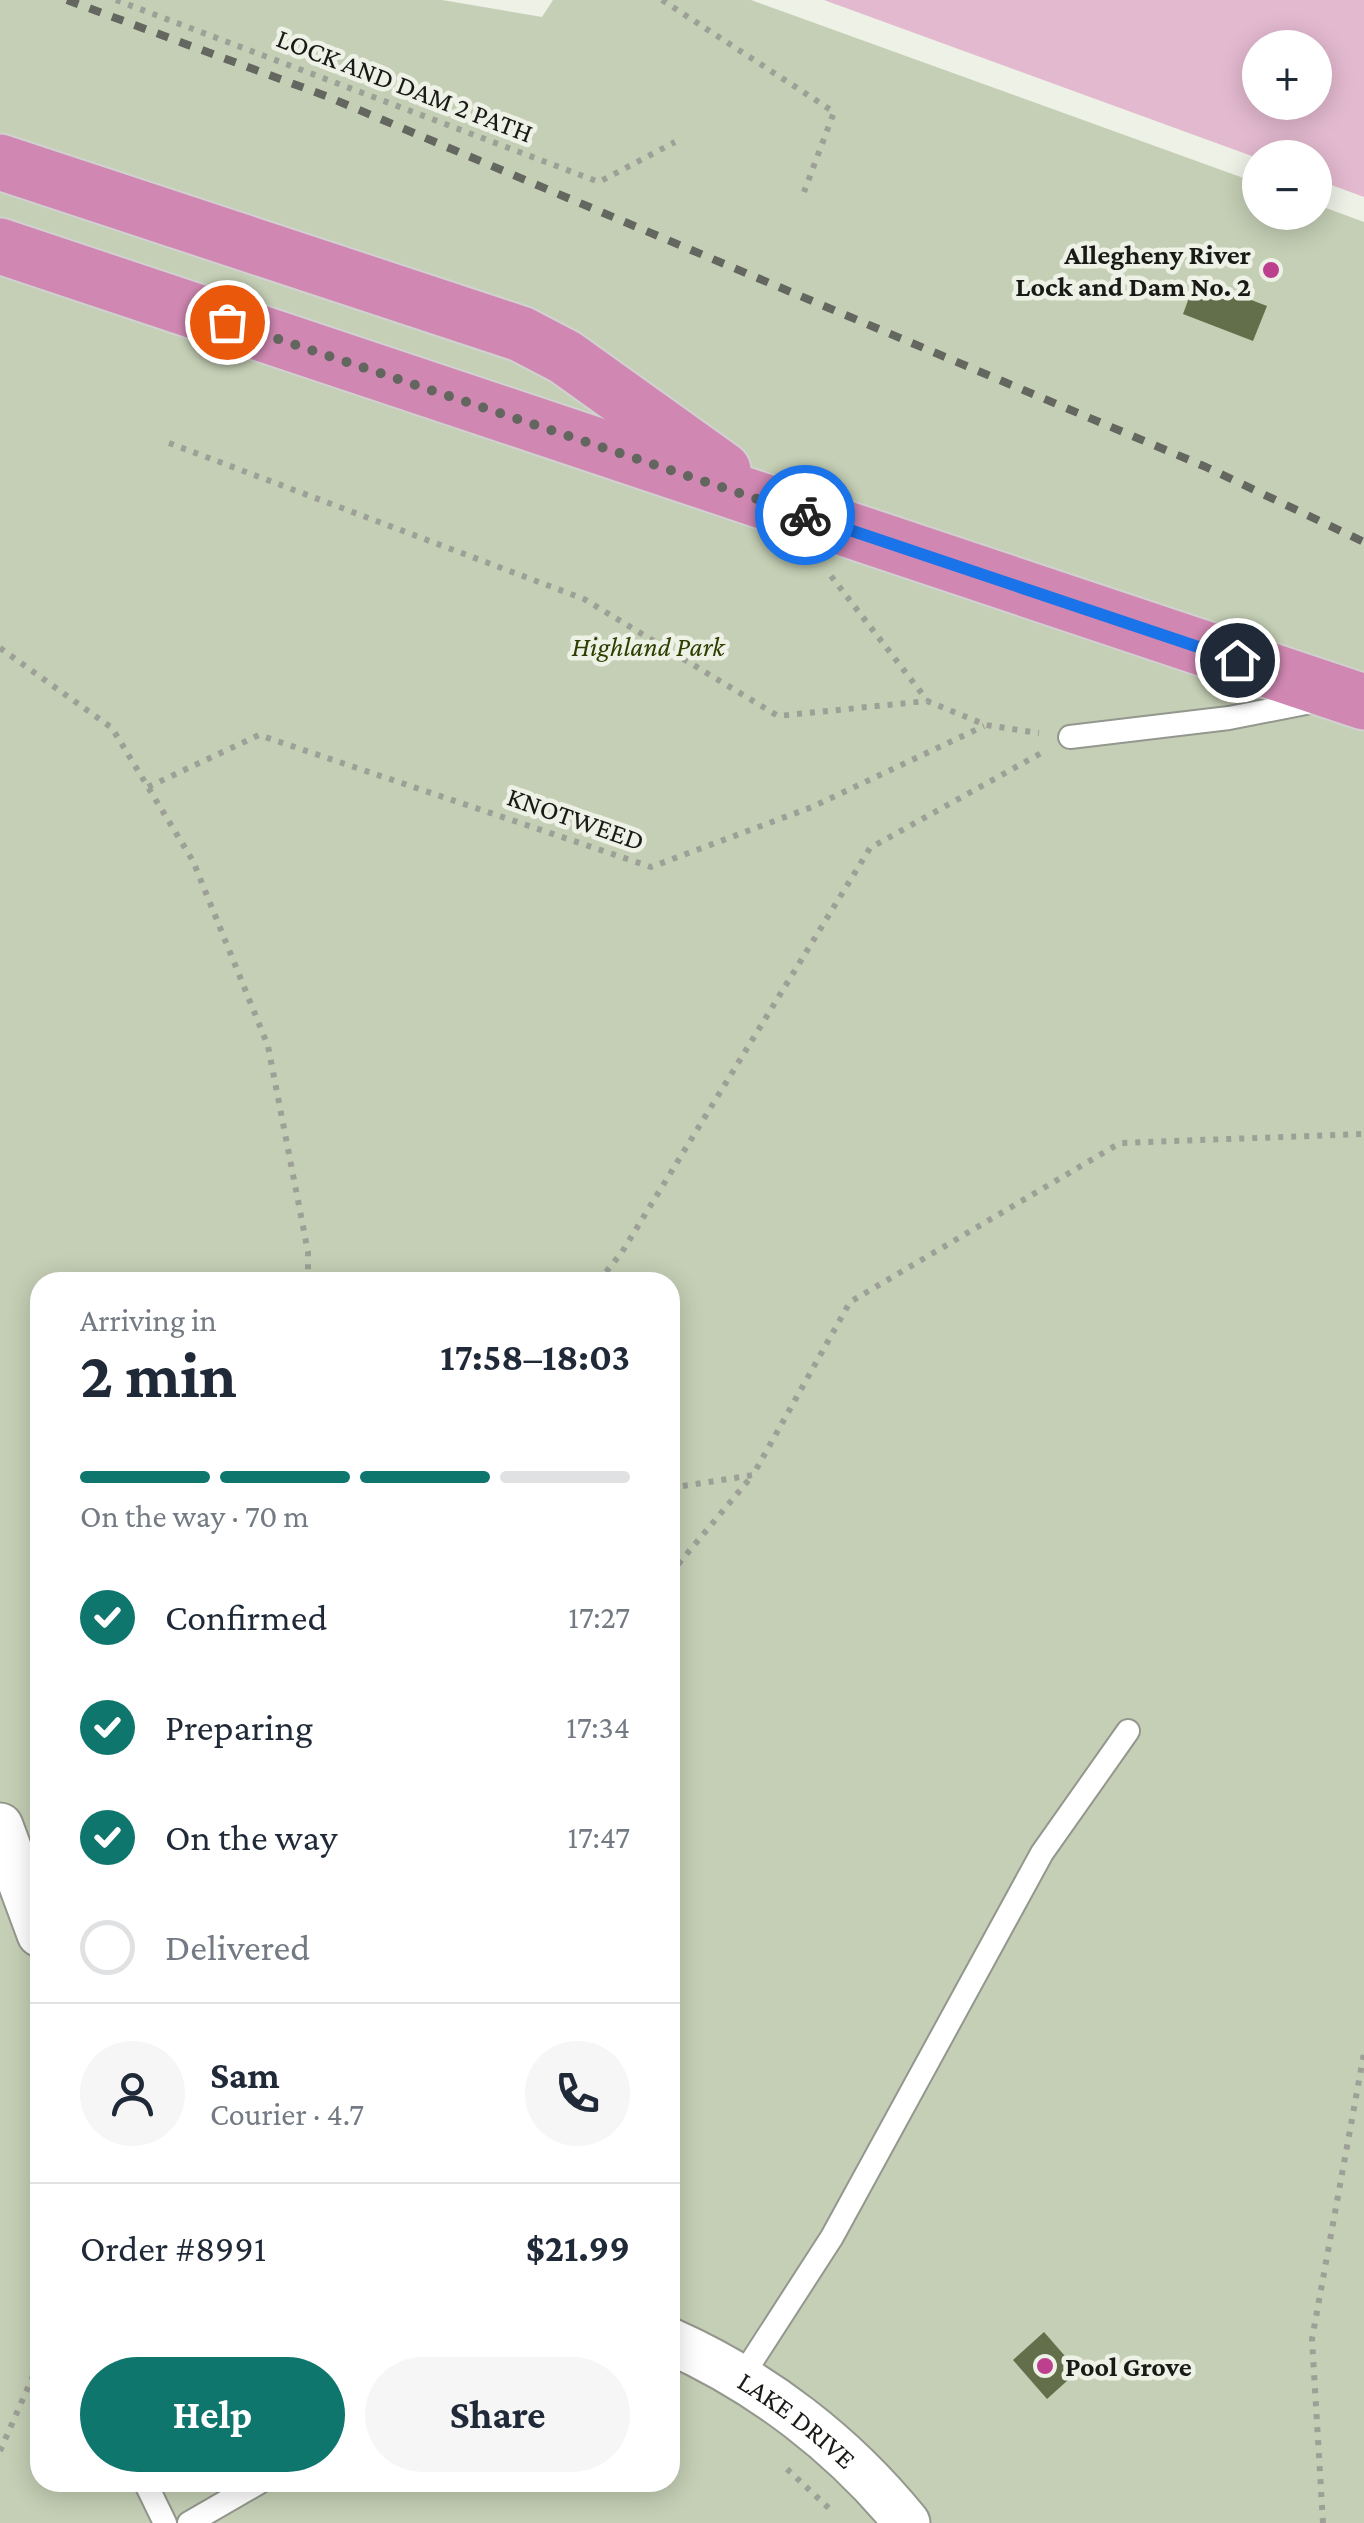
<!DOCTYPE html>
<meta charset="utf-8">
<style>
:root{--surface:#fff;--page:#f6f6f7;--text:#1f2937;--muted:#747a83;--line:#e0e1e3;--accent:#0f766e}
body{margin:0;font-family:"Crimson Pro",serif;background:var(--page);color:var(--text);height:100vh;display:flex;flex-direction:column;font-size:38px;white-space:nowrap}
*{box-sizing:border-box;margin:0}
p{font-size:32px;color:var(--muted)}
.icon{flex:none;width:55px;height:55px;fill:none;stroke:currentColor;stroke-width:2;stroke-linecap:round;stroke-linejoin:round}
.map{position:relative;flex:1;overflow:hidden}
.panel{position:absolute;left:30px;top:1272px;width:650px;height:1220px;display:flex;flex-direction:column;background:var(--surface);border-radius:30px;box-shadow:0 5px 25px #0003}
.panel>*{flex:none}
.tools{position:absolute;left:1242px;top:30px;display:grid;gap:20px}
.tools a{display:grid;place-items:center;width:90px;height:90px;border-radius:50%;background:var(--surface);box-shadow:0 5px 25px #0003;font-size:50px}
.pin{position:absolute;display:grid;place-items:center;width:85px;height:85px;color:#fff;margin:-42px;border:5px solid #fff;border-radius:50%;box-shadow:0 2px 10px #0007}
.courier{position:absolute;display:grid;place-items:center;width:100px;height:100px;margin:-50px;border:8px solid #1a73e8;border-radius:50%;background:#fff;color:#222;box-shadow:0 2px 12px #0007}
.head em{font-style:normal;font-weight:700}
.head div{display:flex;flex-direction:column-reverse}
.head{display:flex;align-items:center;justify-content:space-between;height:170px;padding:0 50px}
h1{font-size:65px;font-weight:700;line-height:75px}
.bar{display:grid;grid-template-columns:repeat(4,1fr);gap:15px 10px;align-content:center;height:120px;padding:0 50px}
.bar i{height:12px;border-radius:8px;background:var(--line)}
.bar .selected{background:var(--accent)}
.bar p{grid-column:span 4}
.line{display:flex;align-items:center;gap:25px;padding:0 50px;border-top:2px solid var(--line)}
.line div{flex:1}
.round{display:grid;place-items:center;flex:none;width:105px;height:105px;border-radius:52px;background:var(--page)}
ol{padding:0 50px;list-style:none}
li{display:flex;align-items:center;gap:30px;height:110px}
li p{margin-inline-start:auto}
li .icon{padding:10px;border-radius:50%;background:var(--accent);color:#fff;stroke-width:4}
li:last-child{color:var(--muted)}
li i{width:55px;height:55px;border:5px solid var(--line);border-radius:50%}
.cta{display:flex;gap:20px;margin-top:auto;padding:20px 50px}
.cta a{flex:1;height:115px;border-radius:60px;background:var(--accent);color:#fff;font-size:40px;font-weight:700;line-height:115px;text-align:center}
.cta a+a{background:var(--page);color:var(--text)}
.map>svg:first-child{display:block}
</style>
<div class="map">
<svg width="1364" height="2523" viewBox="0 0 1364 2523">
<rect width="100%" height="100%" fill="#edf1e6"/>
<!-- green -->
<path fill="#c5cfb5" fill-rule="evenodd" d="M 0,0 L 442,0 L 542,17 L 553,0 L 751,0 L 1260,184 L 1260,212 L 1315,212 L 1315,204 L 1364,222 L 1364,2523 L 0,2523 ZM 40,1282 L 670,1282 L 670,2482 L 40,2482 Z"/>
<!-- water -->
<path fill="#e3b9cf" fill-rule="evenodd" d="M 824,0 L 1364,0 L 1364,197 L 1315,179 L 1315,158 L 1260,159 ZM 1260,48 L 1315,48 L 1315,102 L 1260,102 Z"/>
<!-- building -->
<g fill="#636f4b">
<polygon points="1196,279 1267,306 1253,341 1183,314"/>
<polygon points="1044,2332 1078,2371 1047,2399 1013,2360"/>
</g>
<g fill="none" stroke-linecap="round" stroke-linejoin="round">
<!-- service casing -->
<g stroke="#93978d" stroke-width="26">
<g id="service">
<polyline points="1070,737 1229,718 1316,701"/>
<polyline points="741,2378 832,2237 1042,1853 1128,1731"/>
<polyline points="145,2482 165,2523"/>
<polyline points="189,2523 260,2482"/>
</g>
</g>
<!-- minor casing -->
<g stroke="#93978d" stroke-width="49">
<g id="minor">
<polyline points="0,1826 40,1934"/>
<path id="s1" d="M 670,2341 C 762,2382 844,2445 907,2523"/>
</g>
</g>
<!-- trunk casing -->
<g stroke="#d1d1d0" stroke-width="59">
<g id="trunk">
<polyline points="0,162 521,334 565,357 723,470"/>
<polyline points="0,246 1364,702"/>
</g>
</g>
<!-- path -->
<g stroke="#9da097" stroke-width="6" stroke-dasharray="5 8" stroke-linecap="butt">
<polyline points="116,0 599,182 675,142"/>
<polyline points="662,0 834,112 804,192"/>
<polyline points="169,443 584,599 778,716 927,701 986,725 1039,733"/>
<polyline points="831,576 927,700"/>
<polyline points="0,648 112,728 193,861 268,1046 308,1252 308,1282"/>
<polyline points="148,787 259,735 651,867 812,807 984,726"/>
<polyline points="598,1282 622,1252 870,848 1043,752"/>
<polyline points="670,1488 753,1475 850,1302 1120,1143 1364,1134"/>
<polyline points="670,1574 752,1476"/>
<polyline points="38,2224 40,2224"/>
<polyline points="0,2451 40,2360"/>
<polyline points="787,2469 833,2512"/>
<polyline points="1323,2523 1312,2339 1364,2053"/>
</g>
<!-- service -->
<use href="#service" stroke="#fff" stroke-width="22"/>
<!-- minor -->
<use href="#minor" stroke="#fff" stroke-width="45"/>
<!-- trunk -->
<use href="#trunk" stroke="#d088b2" stroke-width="55"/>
<!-- rail -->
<polyline stroke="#646660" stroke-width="8" stroke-dasharray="12 12" stroke-linecap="butt" points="67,0 326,96 1206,467 1364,542"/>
</g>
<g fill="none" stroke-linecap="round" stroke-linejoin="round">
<!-- done -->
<polyline stroke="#63655f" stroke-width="10" stroke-dasharray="0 18" points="227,322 805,515"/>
<!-- route -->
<polyline stroke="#1a73e8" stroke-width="12" points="805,515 1237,660"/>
</g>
<!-- markers -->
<g fill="#bd408f" stroke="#edf1e6" stroke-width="4">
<circle cx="1271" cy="270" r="10"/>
<circle cx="1045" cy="2366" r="10"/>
</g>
<g text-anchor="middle" stroke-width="9" stroke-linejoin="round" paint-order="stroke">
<!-- street labels -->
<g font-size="28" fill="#191a16" stroke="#edf1e6">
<text transform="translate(405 85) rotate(21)" y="10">LOCK AND DAM 2 PATH</text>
<text transform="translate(576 818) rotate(19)" y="10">KNOTWEED</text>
<text dy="10" stroke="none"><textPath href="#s1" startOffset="150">LAKE DRIVE</textPath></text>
</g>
<!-- poi labels -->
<g font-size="28" font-weight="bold" fill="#191a16" stroke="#edf1e6" text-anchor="end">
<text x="1251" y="264">Allegheny River<tspan x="1251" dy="32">Lock and Dam No. 2</tspan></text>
<text x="1065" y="2376" text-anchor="start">Pool Grove</text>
</g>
<!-- park labels -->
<g font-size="28" font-style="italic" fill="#2f3e00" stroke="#edf1e6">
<text x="648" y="656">Highland Park</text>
</g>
</g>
</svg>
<div class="tools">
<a>+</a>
<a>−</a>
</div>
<div class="pin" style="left:227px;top:322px;background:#ea580c"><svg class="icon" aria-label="bag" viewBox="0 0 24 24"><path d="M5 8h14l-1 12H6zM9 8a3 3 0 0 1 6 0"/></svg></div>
<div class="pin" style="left:1237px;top:660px;background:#1f2937"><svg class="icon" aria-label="home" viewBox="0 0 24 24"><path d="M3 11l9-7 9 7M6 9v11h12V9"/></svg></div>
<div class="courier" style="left:805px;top:515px"><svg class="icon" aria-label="bike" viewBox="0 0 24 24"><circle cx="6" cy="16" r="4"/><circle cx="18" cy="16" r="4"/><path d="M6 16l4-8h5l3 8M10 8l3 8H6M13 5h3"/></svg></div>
<section class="panel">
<div class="head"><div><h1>2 min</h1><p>Arriving in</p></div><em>17:58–18:03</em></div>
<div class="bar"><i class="selected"></i><i class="selected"></i><i class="selected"></i><i></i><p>On the way · 70 m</p></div>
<ol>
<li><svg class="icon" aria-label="check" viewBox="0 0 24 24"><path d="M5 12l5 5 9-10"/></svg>Confirmed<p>17:27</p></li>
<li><svg class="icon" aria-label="check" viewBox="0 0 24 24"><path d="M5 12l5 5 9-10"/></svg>Preparing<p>17:34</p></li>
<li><svg class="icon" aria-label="check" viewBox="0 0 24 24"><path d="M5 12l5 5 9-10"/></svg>On the way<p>17:47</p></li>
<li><i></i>Delivered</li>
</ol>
<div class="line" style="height:180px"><a class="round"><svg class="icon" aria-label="person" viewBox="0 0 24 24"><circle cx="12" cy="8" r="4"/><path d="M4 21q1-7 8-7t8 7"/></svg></a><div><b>Sam</b><p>Courier · 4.7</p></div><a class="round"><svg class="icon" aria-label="phone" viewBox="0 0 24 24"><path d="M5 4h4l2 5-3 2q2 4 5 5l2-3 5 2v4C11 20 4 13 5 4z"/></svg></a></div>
<div class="line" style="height:130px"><div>Order #8991</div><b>$21.99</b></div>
<div class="cta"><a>Help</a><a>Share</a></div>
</section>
</div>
